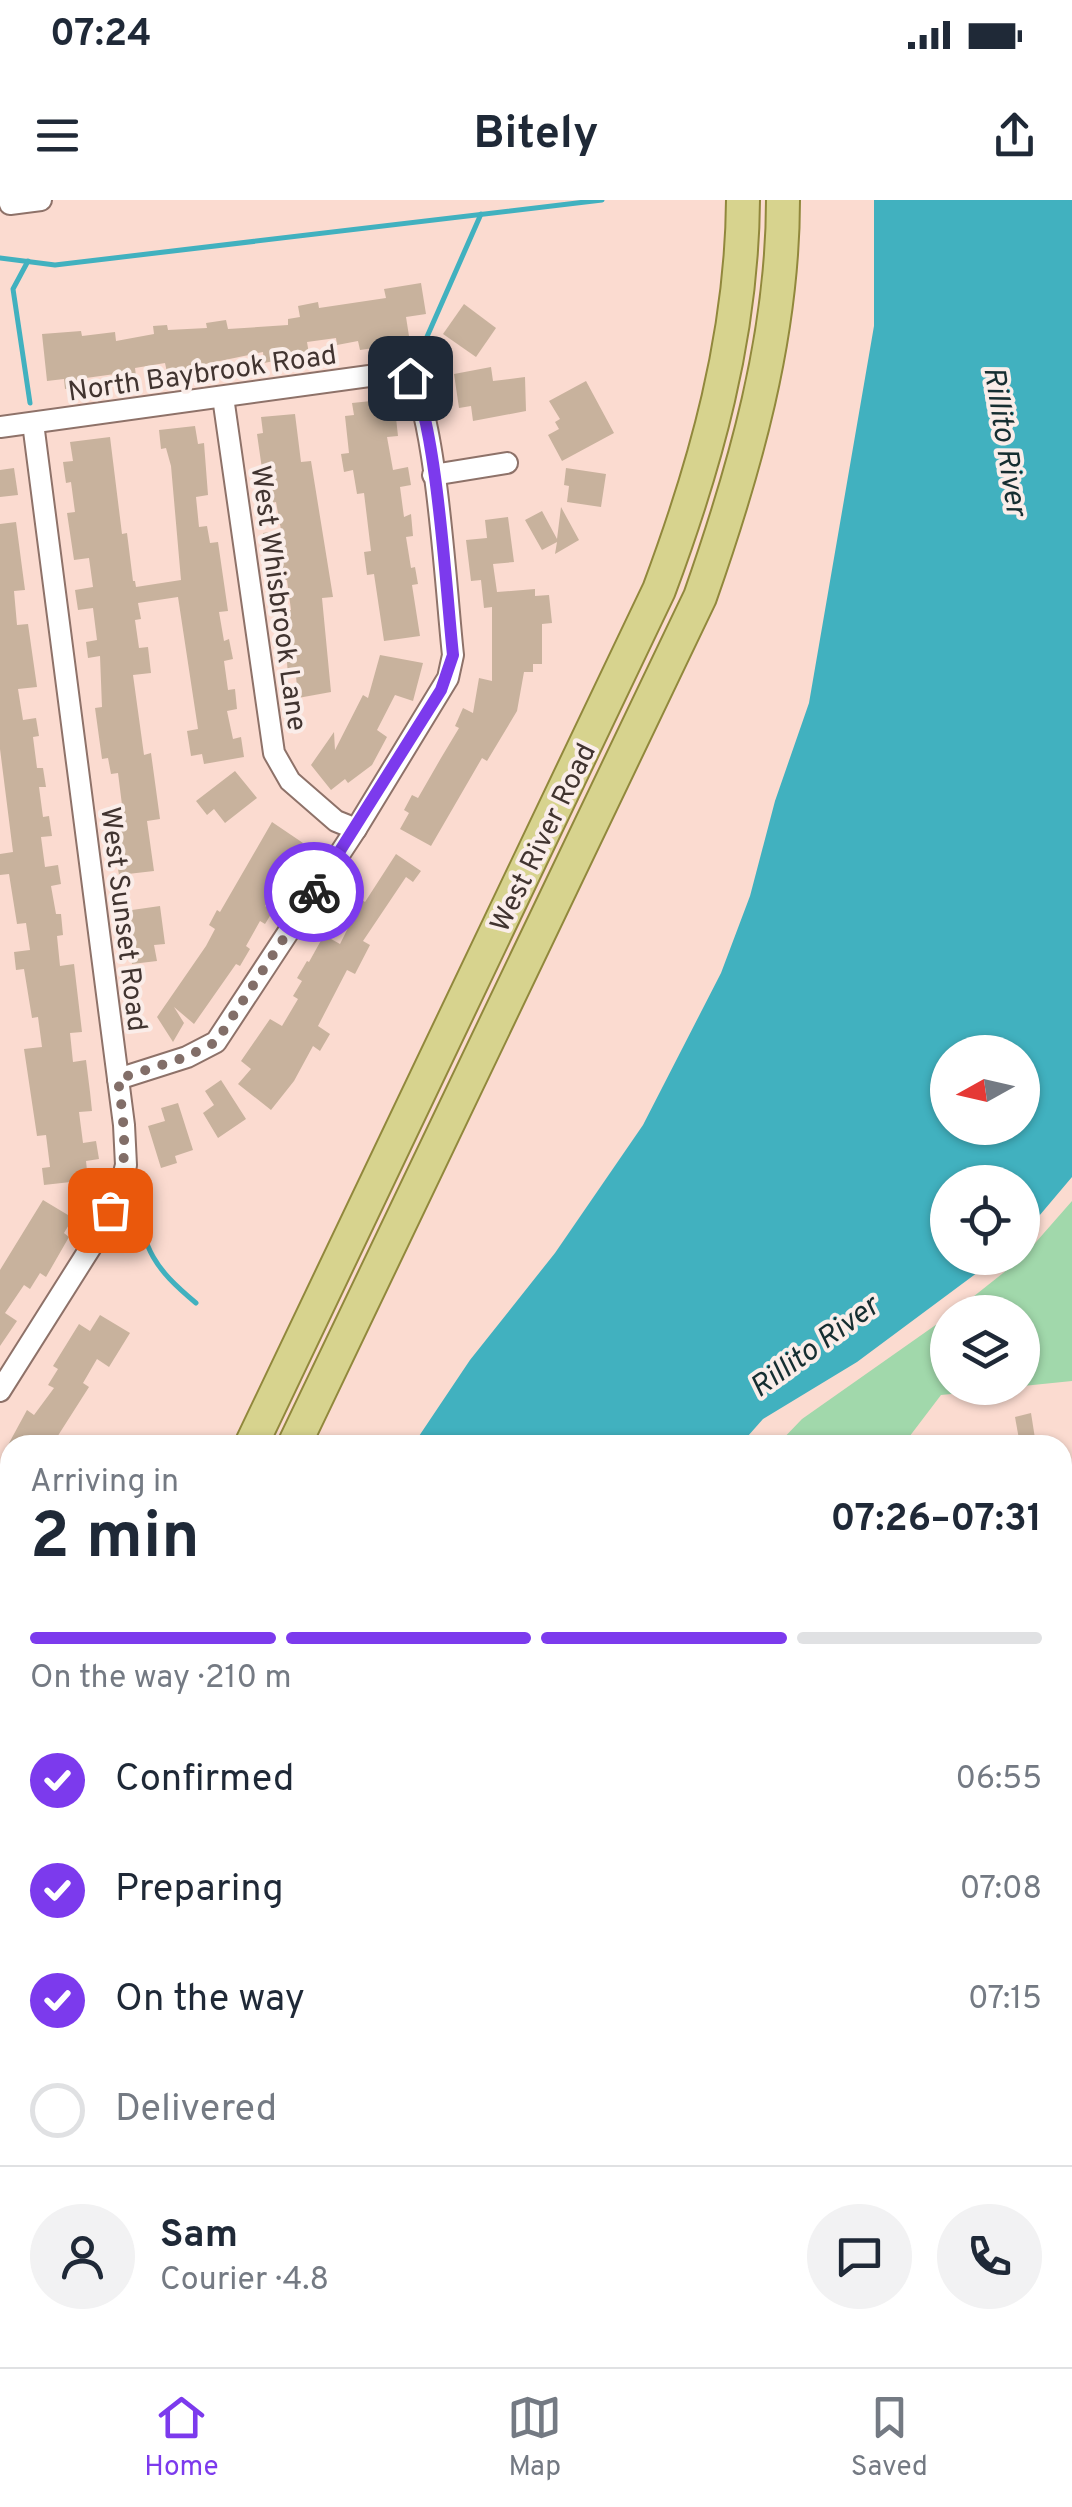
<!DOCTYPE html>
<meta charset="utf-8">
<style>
:root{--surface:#fff;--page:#f2f2f3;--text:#1f2937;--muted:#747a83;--line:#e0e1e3;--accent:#7c3aed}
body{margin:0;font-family:Overpass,sans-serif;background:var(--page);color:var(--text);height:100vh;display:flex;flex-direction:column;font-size:38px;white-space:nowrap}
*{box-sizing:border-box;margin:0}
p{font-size:32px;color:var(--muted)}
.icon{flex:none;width:55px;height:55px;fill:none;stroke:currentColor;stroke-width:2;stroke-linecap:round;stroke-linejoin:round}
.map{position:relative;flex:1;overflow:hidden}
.drawer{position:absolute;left:0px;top:1235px;width:1072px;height:932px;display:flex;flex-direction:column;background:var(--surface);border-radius:30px 30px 0 0;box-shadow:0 2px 8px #0004}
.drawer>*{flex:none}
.needle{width:65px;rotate:262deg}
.buttons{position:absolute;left:930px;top:835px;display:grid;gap:20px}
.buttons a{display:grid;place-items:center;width:110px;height:110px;border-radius:50%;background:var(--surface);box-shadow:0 2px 8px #0004;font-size:50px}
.pin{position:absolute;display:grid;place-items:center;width:85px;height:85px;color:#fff;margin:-42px;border-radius:20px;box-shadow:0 5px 15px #0006}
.courier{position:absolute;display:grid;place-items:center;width:100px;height:100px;margin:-50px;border:8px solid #7c3aed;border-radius:50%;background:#fff;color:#222;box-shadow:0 2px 12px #0007}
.head em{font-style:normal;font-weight:700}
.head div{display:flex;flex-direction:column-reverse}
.head{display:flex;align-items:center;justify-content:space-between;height:170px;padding:0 30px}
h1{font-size:65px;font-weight:700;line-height:75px}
.bar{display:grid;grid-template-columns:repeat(4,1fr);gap:15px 10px;align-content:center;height:120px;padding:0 30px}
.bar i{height:12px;border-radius:8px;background:var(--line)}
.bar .active{background:var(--accent)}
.bar p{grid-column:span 4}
.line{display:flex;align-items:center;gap:25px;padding:0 30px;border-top:2px solid var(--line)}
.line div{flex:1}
.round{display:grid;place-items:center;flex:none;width:105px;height:105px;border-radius:52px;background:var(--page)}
ol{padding:0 30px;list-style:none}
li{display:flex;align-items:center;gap:30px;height:110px}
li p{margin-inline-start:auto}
li .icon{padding:10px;border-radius:50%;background:var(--accent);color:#fff;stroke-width:4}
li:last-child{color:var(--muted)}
li i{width:55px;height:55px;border:5px solid var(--line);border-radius:50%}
.status{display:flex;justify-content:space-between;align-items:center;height:70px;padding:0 50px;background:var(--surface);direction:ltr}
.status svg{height:28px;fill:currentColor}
header{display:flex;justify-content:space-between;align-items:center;height:130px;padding:0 30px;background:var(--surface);font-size:45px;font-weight:700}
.tabs{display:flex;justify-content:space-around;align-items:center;height:140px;border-top:2px solid var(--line);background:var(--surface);font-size:28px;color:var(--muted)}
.tabs a{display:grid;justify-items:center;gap:5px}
.tabs .active{color:var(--accent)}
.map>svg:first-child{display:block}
</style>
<div class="status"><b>07:24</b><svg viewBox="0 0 49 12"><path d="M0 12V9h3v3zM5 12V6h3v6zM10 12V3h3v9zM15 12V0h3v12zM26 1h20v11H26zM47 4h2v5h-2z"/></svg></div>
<header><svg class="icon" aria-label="menu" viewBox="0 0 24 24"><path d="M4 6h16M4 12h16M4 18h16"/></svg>Bitely<svg class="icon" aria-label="share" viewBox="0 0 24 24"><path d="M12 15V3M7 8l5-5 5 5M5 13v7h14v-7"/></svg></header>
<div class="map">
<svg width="1072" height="2167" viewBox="0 0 1072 2167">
<rect width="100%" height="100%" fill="#fbdbd0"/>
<!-- green -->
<g fill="#a1d8ab">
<polygon points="1072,1001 1072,1181 1023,1186 1022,1112 954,1112 1022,1058"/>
<polygon points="947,1117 948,1188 1013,1188 941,1195 903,1245 777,1245 802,1219"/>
</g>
<!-- water -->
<g fill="#41b1bf" fill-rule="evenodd">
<path d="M 874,0 L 1072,0 L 1072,977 L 1023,1035 L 1022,982 L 948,982 L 948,1058 L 997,1058 L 857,1162 L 763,1219 L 740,1245 L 413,1245 L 470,1160 L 555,1053 L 643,925 L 721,773 L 750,696 L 775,601 L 809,503 L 874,126 ZM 948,852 L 1022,852 L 1022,928 L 948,928 Z"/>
<polygon points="34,2158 390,2158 388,2167 31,2167"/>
</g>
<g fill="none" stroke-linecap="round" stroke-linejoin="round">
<!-- stream -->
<g stroke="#41b1bf" stroke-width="5">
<polyline points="0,58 55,65 602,0"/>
<polyline points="28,61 13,89 30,203"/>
<polyline points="426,139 481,14"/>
<path d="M 134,998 C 147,1053 152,1066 196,1103"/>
<polyline points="1062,1952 1072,1957"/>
</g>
</g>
<!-- building -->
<g fill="#c8b29d">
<polygon points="421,83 426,114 406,117 409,136 380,140 381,147 360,150 358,141 337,145 336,138 307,142 309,154 264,163 263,152 186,168 187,174 168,177 165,163 135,168 137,184 117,186 115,174 86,178 87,186 65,189 64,179 47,181 42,134 81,131 82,136 115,132 116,141 154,134 153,126 167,125 168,130 207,128 206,123 226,120 228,129 288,125 288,119 300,117 298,106 318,102 319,108 386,98 384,89"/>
<polygon points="464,104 496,128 476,157 443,134"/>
<polygon points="491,167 493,181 525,177 526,211 473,221 471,206 459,208 454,174"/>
<polygon points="586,181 614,233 562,261 548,235 559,229 555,222 560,219 549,201"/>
<polygon points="381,200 383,219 396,218 398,236 387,237 393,270 408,267 411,285 400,287 404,317 411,314 413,336 406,337 411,368 415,367 418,384 412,385 420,436 384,441 374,374 367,375 364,352 371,351 364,293 357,294 353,270 344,272 341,254 349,253 345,216 354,215 352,203"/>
<polygon points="295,214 301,262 311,261 333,397 322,398 331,492 298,498 296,476 288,477 287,462 293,461 288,429 284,430 282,412 291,410 287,380 277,381 274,358 268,359 263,333 281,330 276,302 271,303 268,281 264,283 257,234 263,233 261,217"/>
<polygon points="195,226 198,244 204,243 208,295 196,297 199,327 207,326 210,343 218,342 228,411 219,412 224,441 229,439 233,459 224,461 228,490 235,489 237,509 227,511 233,539 241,537 244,557 204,564 202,554 191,556 187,531 198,529 178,397 138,403 141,419 135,420 139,448 148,447 151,473 133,475 144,555 151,553 160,619 147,621 154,671 119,675 116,657 123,656 119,624 110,625 108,607 122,605 118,573 111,574 108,558 102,559 95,508 102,507 100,456 88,458 86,442 97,440 93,408 78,410 75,390 93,387 89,358 74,360 67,313 75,312 71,282 66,283 63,262 73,261 70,242 110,237 122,334 127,333 133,381 135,381 136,387 181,380 171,266 166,248 161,249 159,230"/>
<polygon points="14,268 18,295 0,297 0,270"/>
<polygon points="566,268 606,274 601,307 567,302 569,286 564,285"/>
<polygon points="561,307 579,340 555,354 557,342 542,350 525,320 542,311 557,339"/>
<polygon points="508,317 514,362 493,364 497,392 535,389 535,396 549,395 552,423 542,424 542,464 533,464 533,472 524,472 517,511 487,561 482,558 431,646 400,629 409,613 404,610 412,595 418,598 441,558 459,528 455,526 463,508 473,513 479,478 492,481 492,407 484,408 481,380 471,381 466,340 487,338 485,320"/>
<polygon points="16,322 25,390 14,391 17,425 28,424 37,487 18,489 23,520 36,518 39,536 33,537 37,568 43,568 46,587 39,587 43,617 49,616 52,636 41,637 45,667 58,665 61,684 51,686 56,714 61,714 63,735 57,736 60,766 74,764 82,832 70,833 73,862 86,860 90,892 92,911 79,912 83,943 96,941 99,959 86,961 88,980 44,985 42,968 50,967 46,935 37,936 24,849 42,847 38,817 32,818 24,769 16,770 14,752 30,750 26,723 17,724 9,674 0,675 0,654 13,652 0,549 0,324"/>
<polygon points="380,455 423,463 413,501 395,495 377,530 387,537 372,565 348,583 345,579 331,590 311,565 334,532 335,550 363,495 368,498"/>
<polygon points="235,571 257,598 225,623 214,609 207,615 196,601"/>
<polygon points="272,622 303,643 292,658 304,666 293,682 284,675 265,706 273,711 265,724 260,721 246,746 250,749 240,766 236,764 194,824 174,807 184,823 173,842 157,817 206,746 215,729 209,725 217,710 220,712"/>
<polygon points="396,654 421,671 413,682 406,677 363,741 370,745 355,774 347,770 318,826 330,834 320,851 313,846 294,881 271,910 238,884 251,869 241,861 270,819 282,826 298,799 293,796 302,781 297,778 307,761 309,762 324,735 340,744 354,716 343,708 353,694 365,702"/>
<polygon points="160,706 165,744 154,745 157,761 132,764 125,711"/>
<polygon points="221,880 246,919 218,938 203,913 214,905 205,891"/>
<polygon points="178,903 193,950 175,956 177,963 161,968 148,926 165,921 161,908"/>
<polygon points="43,1000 73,1018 64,1033 69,1037 46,1077 40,1073 30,1089 24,1085 5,1113 17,1121 0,1146 0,1070"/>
<polygon points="100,1115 130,1133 109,1167 97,1159 83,1183 89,1187 52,1245 8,1245 27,1210 34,1215 54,1188 48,1185 58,1169 53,1166 79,1124 90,1131"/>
<polygon points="1031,1213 1036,1245 1020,1245 1015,1217"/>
</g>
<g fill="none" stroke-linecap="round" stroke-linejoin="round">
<!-- minor casing -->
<g stroke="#8e7269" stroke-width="24">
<g id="minor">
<polyline points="9,0 10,4 41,0"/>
<polyline points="223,197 274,553 290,581 336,621 356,629"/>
<polyline points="0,227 391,173 410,178"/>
<polyline points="433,275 507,263"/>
<path d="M 118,879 L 187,857 L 216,842 L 356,629 L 448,478 L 453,455 C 447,403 436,210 410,178"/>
<polyline points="0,1191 101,1031 120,989 126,965 124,925 33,223"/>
<polyline points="1062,1302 1072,1300"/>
<polyline points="1062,1981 1072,1980"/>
</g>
</g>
<!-- primary casing -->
<g stroke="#91883c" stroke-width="36">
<g id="primary">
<path d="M 251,1245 L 659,390 C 706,264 742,136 743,0"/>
<path d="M 294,1245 L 700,397 C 745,269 783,136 783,0"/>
<polyline points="0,1868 10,1837"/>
<polyline points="0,1999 10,1968"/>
</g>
</g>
<!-- minor -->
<use href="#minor" stroke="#fff" stroke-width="20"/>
<!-- primary -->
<use href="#primary" stroke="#d7d38e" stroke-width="32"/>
</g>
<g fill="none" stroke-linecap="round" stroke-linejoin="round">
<!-- done -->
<path stroke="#826e68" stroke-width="10" stroke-dasharray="0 18" d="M 110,1010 C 131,967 124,925 118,879 L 186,857 L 216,842 L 314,692"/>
<!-- route -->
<path stroke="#7c3aed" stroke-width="12" d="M 314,692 L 441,490 L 453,455 C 447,402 436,211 410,178"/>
</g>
<g text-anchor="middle" stroke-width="8" stroke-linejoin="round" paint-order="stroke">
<!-- street labels -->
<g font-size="28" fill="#413430" stroke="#faede9">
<text transform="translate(202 172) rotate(-8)" y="10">North Baybrook Road</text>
<text transform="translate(280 398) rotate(82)" y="10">West Whisbrook Lane</text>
<text transform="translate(542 637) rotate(-64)" y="10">West River Road</text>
<text transform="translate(125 719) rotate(83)" y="10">West Sunset Road</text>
</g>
<!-- water labels -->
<g font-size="30" font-style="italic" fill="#152e31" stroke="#faede9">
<text transform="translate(1006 241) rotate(81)" y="10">Rillito River</text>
<text transform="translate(814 1146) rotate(-36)" y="10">Rillito River</text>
</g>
</g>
</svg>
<div class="buttons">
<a><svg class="needle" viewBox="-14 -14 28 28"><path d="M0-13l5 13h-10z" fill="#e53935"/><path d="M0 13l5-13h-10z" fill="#747a83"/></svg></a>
<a><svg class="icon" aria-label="locate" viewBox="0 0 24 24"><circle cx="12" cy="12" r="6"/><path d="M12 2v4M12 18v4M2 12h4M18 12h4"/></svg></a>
<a><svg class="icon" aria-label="layers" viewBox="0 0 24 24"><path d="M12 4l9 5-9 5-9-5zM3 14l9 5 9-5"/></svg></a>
</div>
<div class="pin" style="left:110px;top:1010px;background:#ea580c"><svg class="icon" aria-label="bag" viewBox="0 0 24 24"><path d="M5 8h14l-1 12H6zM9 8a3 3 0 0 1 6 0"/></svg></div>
<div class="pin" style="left:410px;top:178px;background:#1f2937"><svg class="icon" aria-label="home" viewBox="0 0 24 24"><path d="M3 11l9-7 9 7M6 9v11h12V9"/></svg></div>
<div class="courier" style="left:314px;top:692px"><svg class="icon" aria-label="bike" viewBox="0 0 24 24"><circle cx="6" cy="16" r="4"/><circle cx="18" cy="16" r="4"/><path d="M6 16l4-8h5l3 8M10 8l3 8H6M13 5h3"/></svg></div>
<section class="drawer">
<div class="head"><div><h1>2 min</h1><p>Arriving in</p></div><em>07:26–07:31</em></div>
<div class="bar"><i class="active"></i><i class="active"></i><i class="active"></i><i></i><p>On the way · 210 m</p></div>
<ol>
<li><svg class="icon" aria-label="check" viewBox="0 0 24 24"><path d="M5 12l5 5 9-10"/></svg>Confirmed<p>06:55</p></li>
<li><svg class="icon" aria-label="check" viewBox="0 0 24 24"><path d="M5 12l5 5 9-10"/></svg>Preparing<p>07:08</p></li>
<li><svg class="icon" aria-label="check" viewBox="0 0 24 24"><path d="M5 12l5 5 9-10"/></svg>On the way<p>07:15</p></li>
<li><i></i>Delivered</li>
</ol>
<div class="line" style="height:180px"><a class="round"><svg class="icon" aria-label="person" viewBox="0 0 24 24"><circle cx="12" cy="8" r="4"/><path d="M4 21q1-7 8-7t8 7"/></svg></a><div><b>Sam</b><p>Courier · 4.8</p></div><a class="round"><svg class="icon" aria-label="chat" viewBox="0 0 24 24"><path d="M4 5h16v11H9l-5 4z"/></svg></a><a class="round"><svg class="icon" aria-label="phone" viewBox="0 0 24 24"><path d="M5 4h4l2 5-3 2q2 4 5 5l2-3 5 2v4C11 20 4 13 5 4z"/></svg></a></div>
</section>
</div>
<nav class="tabs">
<a class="active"><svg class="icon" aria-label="home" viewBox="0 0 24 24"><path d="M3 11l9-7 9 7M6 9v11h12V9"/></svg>Home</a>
<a><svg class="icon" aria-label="map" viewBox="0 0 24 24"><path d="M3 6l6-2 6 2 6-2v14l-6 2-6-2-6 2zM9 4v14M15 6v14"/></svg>Map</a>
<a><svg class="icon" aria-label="saved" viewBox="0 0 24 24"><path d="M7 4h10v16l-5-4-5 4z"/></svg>Saved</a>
</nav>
